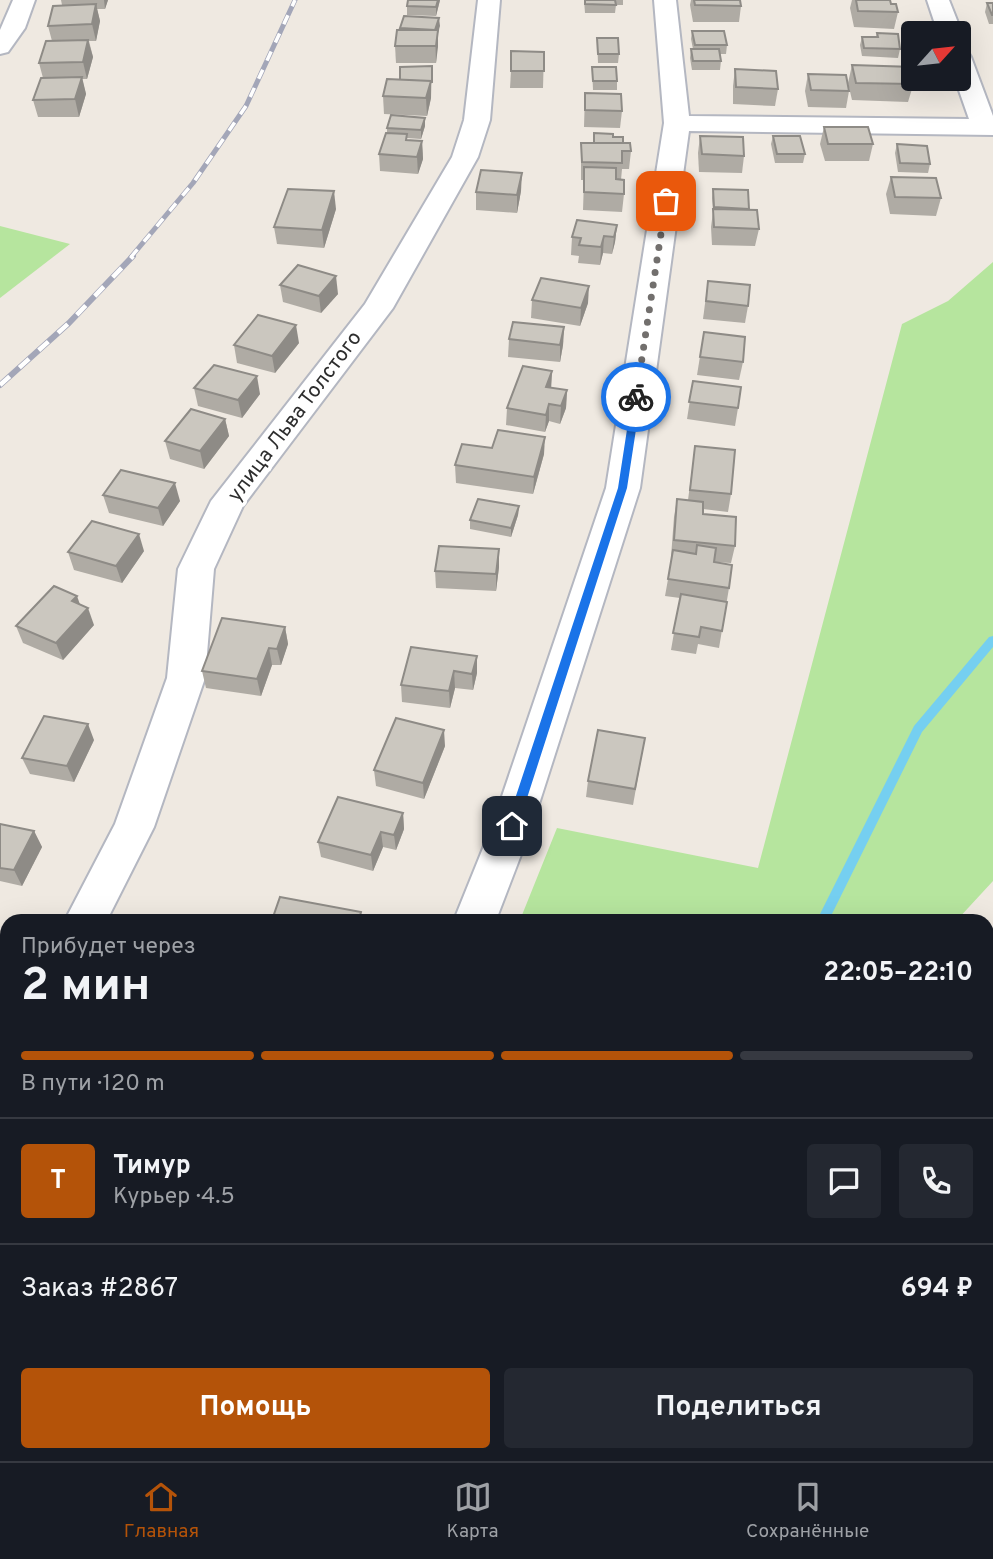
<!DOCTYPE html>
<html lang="ru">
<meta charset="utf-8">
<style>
:root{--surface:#171b24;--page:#242831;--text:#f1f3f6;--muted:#9ea1a6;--line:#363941;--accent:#b45309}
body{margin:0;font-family:Overpass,sans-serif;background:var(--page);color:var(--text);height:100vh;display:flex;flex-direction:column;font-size:26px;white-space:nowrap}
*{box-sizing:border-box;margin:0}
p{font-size:23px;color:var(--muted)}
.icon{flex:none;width:38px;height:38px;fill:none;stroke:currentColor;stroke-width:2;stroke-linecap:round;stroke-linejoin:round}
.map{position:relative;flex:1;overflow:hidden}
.sheet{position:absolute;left:0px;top:914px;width:994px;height:548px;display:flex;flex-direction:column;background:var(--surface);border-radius:21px 21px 0 0;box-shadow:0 7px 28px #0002}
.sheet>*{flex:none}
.needle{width:46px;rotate:63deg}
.controls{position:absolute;left:901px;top:21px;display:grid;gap:14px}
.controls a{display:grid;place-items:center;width:70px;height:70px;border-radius:7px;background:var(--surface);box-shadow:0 7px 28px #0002;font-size:35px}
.pin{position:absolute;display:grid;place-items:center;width:60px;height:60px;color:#fff;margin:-30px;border-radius:14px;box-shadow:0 4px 10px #0006}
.courier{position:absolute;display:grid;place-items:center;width:70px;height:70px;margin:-35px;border:5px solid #1a73e8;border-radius:50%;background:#fff;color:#222;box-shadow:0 2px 9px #0007}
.head em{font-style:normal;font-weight:700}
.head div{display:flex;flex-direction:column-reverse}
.head{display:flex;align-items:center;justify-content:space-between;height:119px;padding:0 21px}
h1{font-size:46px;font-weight:700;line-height:52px}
.bar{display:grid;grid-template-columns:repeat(4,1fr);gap:10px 7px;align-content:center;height:84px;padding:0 21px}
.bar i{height:9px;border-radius:5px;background:var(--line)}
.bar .on{background:var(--accent)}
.bar p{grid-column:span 4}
.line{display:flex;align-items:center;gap:18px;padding:0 21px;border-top:2px solid var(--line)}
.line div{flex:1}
.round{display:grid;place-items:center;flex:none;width:74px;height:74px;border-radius:7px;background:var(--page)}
.cta{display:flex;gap:14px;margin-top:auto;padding:14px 21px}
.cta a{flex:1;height:80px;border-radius:7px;background:var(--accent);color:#fff;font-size:28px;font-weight:700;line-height:80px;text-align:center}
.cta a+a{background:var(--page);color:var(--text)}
.dock{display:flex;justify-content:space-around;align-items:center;height:98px;border-top:2px solid var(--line);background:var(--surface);font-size:19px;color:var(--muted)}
.dock a{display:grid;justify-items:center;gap:4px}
.dock .on{color:var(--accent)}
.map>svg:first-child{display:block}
</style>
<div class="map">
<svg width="993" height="1461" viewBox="0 0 993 1461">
<rect width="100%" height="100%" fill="#efe9e1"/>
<!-- green -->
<g fill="#b6e59e">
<polygon points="0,226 70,244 0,298"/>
<polygon points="993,262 993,881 957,920 520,920 557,828 758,868 902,324 948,301"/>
<polygon points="987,1262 993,1275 993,1461 872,1461 867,1454 987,1454"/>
<polygon points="151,1454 402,1454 397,1461 146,1461"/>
</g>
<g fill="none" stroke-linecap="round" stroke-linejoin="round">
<!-- stream -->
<g fill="#75cff0" fill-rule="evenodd">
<polygon points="993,636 993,647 922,732 829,920 817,920 914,726 989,637"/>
<rect x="906" y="1454" width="14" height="7"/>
</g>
<!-- minor casing -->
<g stroke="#b4b7c1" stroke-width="4">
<g id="minor">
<polygon points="13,0 35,0 25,28 8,52 0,54 0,30"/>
<polygon points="478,0 500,0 490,120 478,157 393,308 243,506 214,569 205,678 154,827 107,920 65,920 115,824 167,678 178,569 211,501 365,304 452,157 464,120"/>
<polygon points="654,0 676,0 689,116 969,119 955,79 959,79 959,50 968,52 971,57 993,116 993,135 689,131 640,488 532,826 496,920 454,920 492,826 606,488 664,123"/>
<polygon points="927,0 949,0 962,33 959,37 959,33 938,33"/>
<polygon points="7,1055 7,1110 0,1113 0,1058"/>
</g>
</g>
<!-- minor -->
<use href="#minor" fill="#fff" fill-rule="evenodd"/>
<!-- rail-far1 casing -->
<g stroke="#a3a6b8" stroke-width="5">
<polyline id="rail-far1" points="131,257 193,183 246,106 295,0"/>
</g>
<!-- rail casing -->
<g stroke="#a3a6b8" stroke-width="6">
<polyline id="rail" points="0,385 69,323 133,256"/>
</g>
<!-- rail-far1 -->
<use href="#rail-far1" stroke="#fff" stroke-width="3.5" stroke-dasharray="10" stroke-linecap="butt"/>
<!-- rail -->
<use href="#rail" stroke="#fff" stroke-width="4.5" stroke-dasharray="13" stroke-linecap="butt"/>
</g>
<!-- wall -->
<g fill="#afaba4">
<polygon points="61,0 108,0 105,9 97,9 100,21 96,41 89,41 93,57 87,79 82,79 86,94 79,117 38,117 33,100 43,78 39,63 52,41 48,26 62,5"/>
<polygon points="408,0 440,0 436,16 407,15 407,6"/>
<polygon points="584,0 623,0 623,5 616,5 615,13 585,13"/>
<polygon points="691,0 740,0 741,6 739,22 693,22 690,5"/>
<polygon points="852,0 890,0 891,4 898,12 894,29 854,27 850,8"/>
<polygon points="987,3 993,3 993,24 989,24 985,12"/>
<polygon points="439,18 436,63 396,63 395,46 400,28"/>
<polygon points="692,31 727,45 726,54 720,54 721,61 720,70 692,70 690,58 691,49 693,49 691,39"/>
<polygon points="877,33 900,49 898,58 862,56 860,45 862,37 876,37"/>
<polygon points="597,38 619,54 618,63 598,63"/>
<polygon points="544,52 543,88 510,88 511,71"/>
<polygon points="852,65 914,67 914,79 915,79 908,102 852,100 848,83"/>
<polygon points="432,66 431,98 427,116 384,114 383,96 400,80"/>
<polygon points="592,67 617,81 617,90 593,90"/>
<polygon points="735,69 778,89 775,106 733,104 733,86"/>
<polygon points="808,74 849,91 846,108 808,107 805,91"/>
<polygon points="585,93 622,111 620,128 584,127"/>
<polygon points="425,126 421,139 407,138 407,140 422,141 423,159 418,174 380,171 379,154 387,133 387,128"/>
<polygon points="824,127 873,144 869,161 825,161 820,144"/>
<polygon points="700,136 744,156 742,173 699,172 698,153"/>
<polygon points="773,136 805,154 803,163 775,163 771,144"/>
<polygon points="613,137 623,143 631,151 629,169 622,169 621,180 624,194 622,212 583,210 584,180 581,180 581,143 593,143"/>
<polygon points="897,144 930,164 928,173 898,172 895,153"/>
<polygon points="891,177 941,198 936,216 890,214 886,194"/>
<polygon points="713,189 748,190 748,210 759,229 755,246 712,245 711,227 713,212 712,198"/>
<polygon points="521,191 517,213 476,210 476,192"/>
<polygon points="336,209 324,248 277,244 274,227"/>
<polygon points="617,225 615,242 612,254 603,253 600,265 578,263 579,256 571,255 572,237"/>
<polygon points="708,281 748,306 745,323 703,319"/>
<polygon points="280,285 338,294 321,313 283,302"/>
<polygon points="532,300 588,303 580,326 531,318"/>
<polygon points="564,327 563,345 560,362 508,357 509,339"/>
<polygon points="704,332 743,362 739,380 697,375"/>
<polygon points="299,343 275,373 237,363 234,345"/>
<polygon points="552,371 551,388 567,390 566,408 560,424 549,421 545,432 506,425 507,408"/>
<polygon points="693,381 738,408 735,426 687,419"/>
<polygon points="194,388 260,394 242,418 198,406"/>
<polygon points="225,419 229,436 204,469 170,459 165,441"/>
<polygon points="695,446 731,494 728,512 703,509 703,514 735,546 731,563 714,562 729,588 719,648 698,644 696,654 671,650 680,598 665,596 672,557 671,557 674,517 677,499 688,500"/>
<polygon points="492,448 544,454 533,494 456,483 455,465"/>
<polygon points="103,495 180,501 163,526 109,513"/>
<polygon points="519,506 518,515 511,537 470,529 470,520"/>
<polygon points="499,549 499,567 496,591 436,588 435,571"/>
<polygon points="144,551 122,583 74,570 68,552"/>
<polygon points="94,625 63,660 23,643 16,626"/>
<polygon points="285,627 288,644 281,665 272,665 261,696 206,688 202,671"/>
<polygon points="477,656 477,673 473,690 455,688 450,708 402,702 401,685"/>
<polygon points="645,738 633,805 586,797 588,781"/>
<polygon points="94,740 74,782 30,774 22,758"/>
<polygon points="445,746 424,799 376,786 374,770"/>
<polygon points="403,813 404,829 396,850 383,847 373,871 321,857 318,842"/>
<polygon points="0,824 34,831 42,847 22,886 0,881"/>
</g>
<!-- shaded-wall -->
<g fill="#8e8b86">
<polygon points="104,0 108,0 105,9"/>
<polygon points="438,0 440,0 436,16 436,7"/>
<polygon points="96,4 100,21 96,41 92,24"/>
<polygon points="439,18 440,26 438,33 438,47 436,63 435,30"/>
<polygon points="88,40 93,57 87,79 83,62"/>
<polygon points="82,77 86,94 79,117 75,99"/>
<polygon points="431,81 431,98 427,116 426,98"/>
<polygon points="425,118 425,126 421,139 421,130"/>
<polygon points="422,141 423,159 418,174 417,157"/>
<polygon points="522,173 521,191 517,213 517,195"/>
<polygon points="334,191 336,209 324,248 322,230"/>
<polygon points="617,225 615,242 612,254 614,237"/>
<polygon points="604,236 603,253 600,265 601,247"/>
<polygon points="336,276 338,294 321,313 319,296"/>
<polygon points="589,286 588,303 580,326 581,308"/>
<polygon points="296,325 299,343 275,373 272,356"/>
<polygon points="564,327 563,345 560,362 560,345"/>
<polygon points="552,371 551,389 546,387"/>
<polygon points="257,376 260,394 242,418 238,400"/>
<polygon points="567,390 566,408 560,424 561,406"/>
<polygon points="549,404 549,421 545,432 546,415"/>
<polygon points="225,419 229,436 204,469 200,451"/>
<polygon points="545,437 544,454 533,494 534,477"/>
<polygon points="175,483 180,501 163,526 158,508"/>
<polygon points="519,506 518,515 511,537 511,528"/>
<polygon points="139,534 144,551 122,583 116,566"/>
<polygon points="499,549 499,567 496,591 496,574"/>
<polygon points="77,596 83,613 72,601"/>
<polygon points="88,608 94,625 63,660 56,643"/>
<polygon points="285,627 288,644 281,665 277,649"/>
<polygon points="269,648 272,665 261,696 257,679"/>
<polygon points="477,656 477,673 473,690 472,674"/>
<polygon points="454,671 455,688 450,708 449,691"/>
<polygon points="88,724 94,740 74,782 67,766"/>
<polygon points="444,730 445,746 424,799 423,783"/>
<polygon points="403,813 404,829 396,850 394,835"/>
<polygon points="34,831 42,847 22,886 14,870"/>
<polygon points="381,832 383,847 373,871 371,855"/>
</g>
<!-- building -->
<g fill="#cbc7bf" stroke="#8e8b86" stroke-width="2">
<polygon points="408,0 438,0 436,7 407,6"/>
<polygon points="585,0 615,0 616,5 585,4"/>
<polygon points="694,0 740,0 741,6 695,5"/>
<polygon points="856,0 890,0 891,4 896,4 898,12 858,11"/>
<polygon points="987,3 993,3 993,15 992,15"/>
<polygon points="96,4 92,24 48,26 53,6"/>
<polygon points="404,16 439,18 435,30 400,28"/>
<polygon points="397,30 438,30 436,46 395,46"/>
<polygon points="692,31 724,31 727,45 695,45"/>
<polygon points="877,33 898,34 900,49 864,48 862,37 878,37"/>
<polygon points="597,38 618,38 619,54 598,54"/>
<polygon points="88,40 83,62 39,63 46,41"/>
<polygon points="691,49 719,49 721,61 693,61"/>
<polygon points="511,51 544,52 544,71 511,71"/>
<polygon points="852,65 914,67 914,73 910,73 913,84 856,83"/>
<polygon points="432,66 432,82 400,80 400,67"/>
<polygon points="592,67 616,67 617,81 593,81"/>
<polygon points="735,69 776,71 778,89 736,87"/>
<polygon points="808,74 846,75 849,91 811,90"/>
<polygon points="82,77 75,99 33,100 41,78"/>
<polygon points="387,79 431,81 426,98 383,96"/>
<polygon points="585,93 621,94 622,111 585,110"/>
<polygon points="391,115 425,118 421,130 387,128"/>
<polygon points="824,127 868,127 873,144 828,144"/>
<polygon points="386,133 407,134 406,140 422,141 417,157 379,154"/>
<polygon points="594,133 613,134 613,137 623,137 623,143 594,143"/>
<polygon points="700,136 743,137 744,156 702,154"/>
<polygon points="773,136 800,136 805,154 777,154"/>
<polygon points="581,143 630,143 631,151 622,151 622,163 582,162"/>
<polygon points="897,144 927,146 930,164 900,163"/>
<polygon points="584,167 616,168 616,179 624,180 624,194 584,192"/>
<polygon points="481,170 522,173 517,195 476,192"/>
<polygon points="891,177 936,178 941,198 895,197"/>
<polygon points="288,189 334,191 322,230 274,227"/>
<polygon points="713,189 748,190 749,209 714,207"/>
<polygon points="713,209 757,210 759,229 714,227"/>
<polygon points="577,220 617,225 614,237 604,236 601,247 579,245 581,238 572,237"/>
<polygon points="298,265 336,276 319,296 280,285"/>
<polygon points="541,278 589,286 581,308 532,300"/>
<polygon points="708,281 750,285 748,306 706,301"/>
<polygon points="258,315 296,325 272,356 234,345"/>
<polygon points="513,322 564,327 560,345 509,339"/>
<polygon points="704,332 745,337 743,362 700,357"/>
<polygon points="214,365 257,376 238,400 194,388"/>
<polygon points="523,366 552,371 546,387 567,390 561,406 549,404 546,415 507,408"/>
<polygon points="693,381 741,387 738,408 689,402"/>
<polygon points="191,409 225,419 200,451 165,441"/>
<polygon points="498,430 545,437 534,477 455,465 462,444 492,448"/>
<polygon points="695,446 735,450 731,494 690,490"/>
<polygon points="121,470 175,483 158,508 103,495"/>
<polygon points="478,499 519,506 511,528 470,520"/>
<polygon points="677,499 703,502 703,514 736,517 735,546 674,540"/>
<polygon points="92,521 139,534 116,566 68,552"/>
<polygon points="697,545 716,548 714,562 732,565 729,588 668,579 673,550 696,554"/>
<polygon points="439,546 499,549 496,574 435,571"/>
<polygon points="54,586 77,596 72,601 88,608 56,643 16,626"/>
<polygon points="681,594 727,602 722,631 701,627 699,637 673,633"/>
<polygon points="222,618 285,627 277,649 269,648 257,679 202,671"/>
<polygon points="411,647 477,656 472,674 454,671 449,691 401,685"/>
<polygon points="44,716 88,724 67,766 22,758"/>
<polygon points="396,718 444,730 423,783 374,770"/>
<polygon points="598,730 645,738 635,789 588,781"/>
<polygon points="338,797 403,813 394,835 381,832 371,855 318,842"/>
<polygon points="0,824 34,831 14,870 0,868"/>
<polygon points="280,897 361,912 359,920 272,920"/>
</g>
<!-- route -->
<polygon fill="#1a73e8" points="636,394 641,397 627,488 518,826 512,831 506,826 618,488 632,397"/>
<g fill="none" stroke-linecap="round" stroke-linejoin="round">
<!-- done -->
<polyline stroke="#726f6d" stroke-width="7" stroke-dasharray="0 12.6" points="636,397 666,201"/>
</g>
<g text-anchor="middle" stroke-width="7" stroke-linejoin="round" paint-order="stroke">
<!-- street labels -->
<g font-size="21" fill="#2e2e2e" stroke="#fff">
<text transform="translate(294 416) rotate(-53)" y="7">улица Льва Толстого</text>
</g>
</g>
</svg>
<div class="controls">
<a><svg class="needle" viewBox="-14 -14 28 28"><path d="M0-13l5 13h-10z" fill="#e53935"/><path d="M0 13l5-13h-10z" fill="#9ea1a6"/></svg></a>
</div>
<div class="pin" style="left:666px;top:201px;background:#ea580c"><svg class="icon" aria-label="bag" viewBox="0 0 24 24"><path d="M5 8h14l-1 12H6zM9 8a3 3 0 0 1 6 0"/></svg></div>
<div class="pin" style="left:512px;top:826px;background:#1f2937"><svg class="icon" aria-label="home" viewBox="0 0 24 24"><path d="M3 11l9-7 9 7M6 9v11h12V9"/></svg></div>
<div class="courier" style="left:636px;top:397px"><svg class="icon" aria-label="bike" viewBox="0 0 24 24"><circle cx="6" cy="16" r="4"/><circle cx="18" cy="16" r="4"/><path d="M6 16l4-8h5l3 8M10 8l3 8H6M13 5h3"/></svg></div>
<section class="sheet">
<div class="head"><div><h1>2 мин</h1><p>Прибудет через</p></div><em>22:05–22:10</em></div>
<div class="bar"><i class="on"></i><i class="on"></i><i class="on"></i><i></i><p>В пути · 120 m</p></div>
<div class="line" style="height:126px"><b class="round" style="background:var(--accent);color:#fff">Т</b><div><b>Тимур</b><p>Курьер · 4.5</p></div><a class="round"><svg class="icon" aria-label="chat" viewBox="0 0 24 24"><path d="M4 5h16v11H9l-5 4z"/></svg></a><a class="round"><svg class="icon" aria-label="phone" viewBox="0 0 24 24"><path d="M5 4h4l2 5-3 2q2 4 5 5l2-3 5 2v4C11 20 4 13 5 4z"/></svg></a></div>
<div class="line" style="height:91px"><div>Заказ #2867</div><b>694 ₽</b></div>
<div class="cta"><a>Помощь</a><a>Поделиться</a></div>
</section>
</div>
<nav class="dock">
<a class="on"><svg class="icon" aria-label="home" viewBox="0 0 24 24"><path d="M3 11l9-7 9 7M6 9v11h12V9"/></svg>Главная</a>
<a><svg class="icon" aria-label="map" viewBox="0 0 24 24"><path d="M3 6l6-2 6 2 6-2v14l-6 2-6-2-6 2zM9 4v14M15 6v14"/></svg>Карта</a>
<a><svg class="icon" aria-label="saved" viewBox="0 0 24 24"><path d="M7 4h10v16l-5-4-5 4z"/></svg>Сохранённые</a>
</nav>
